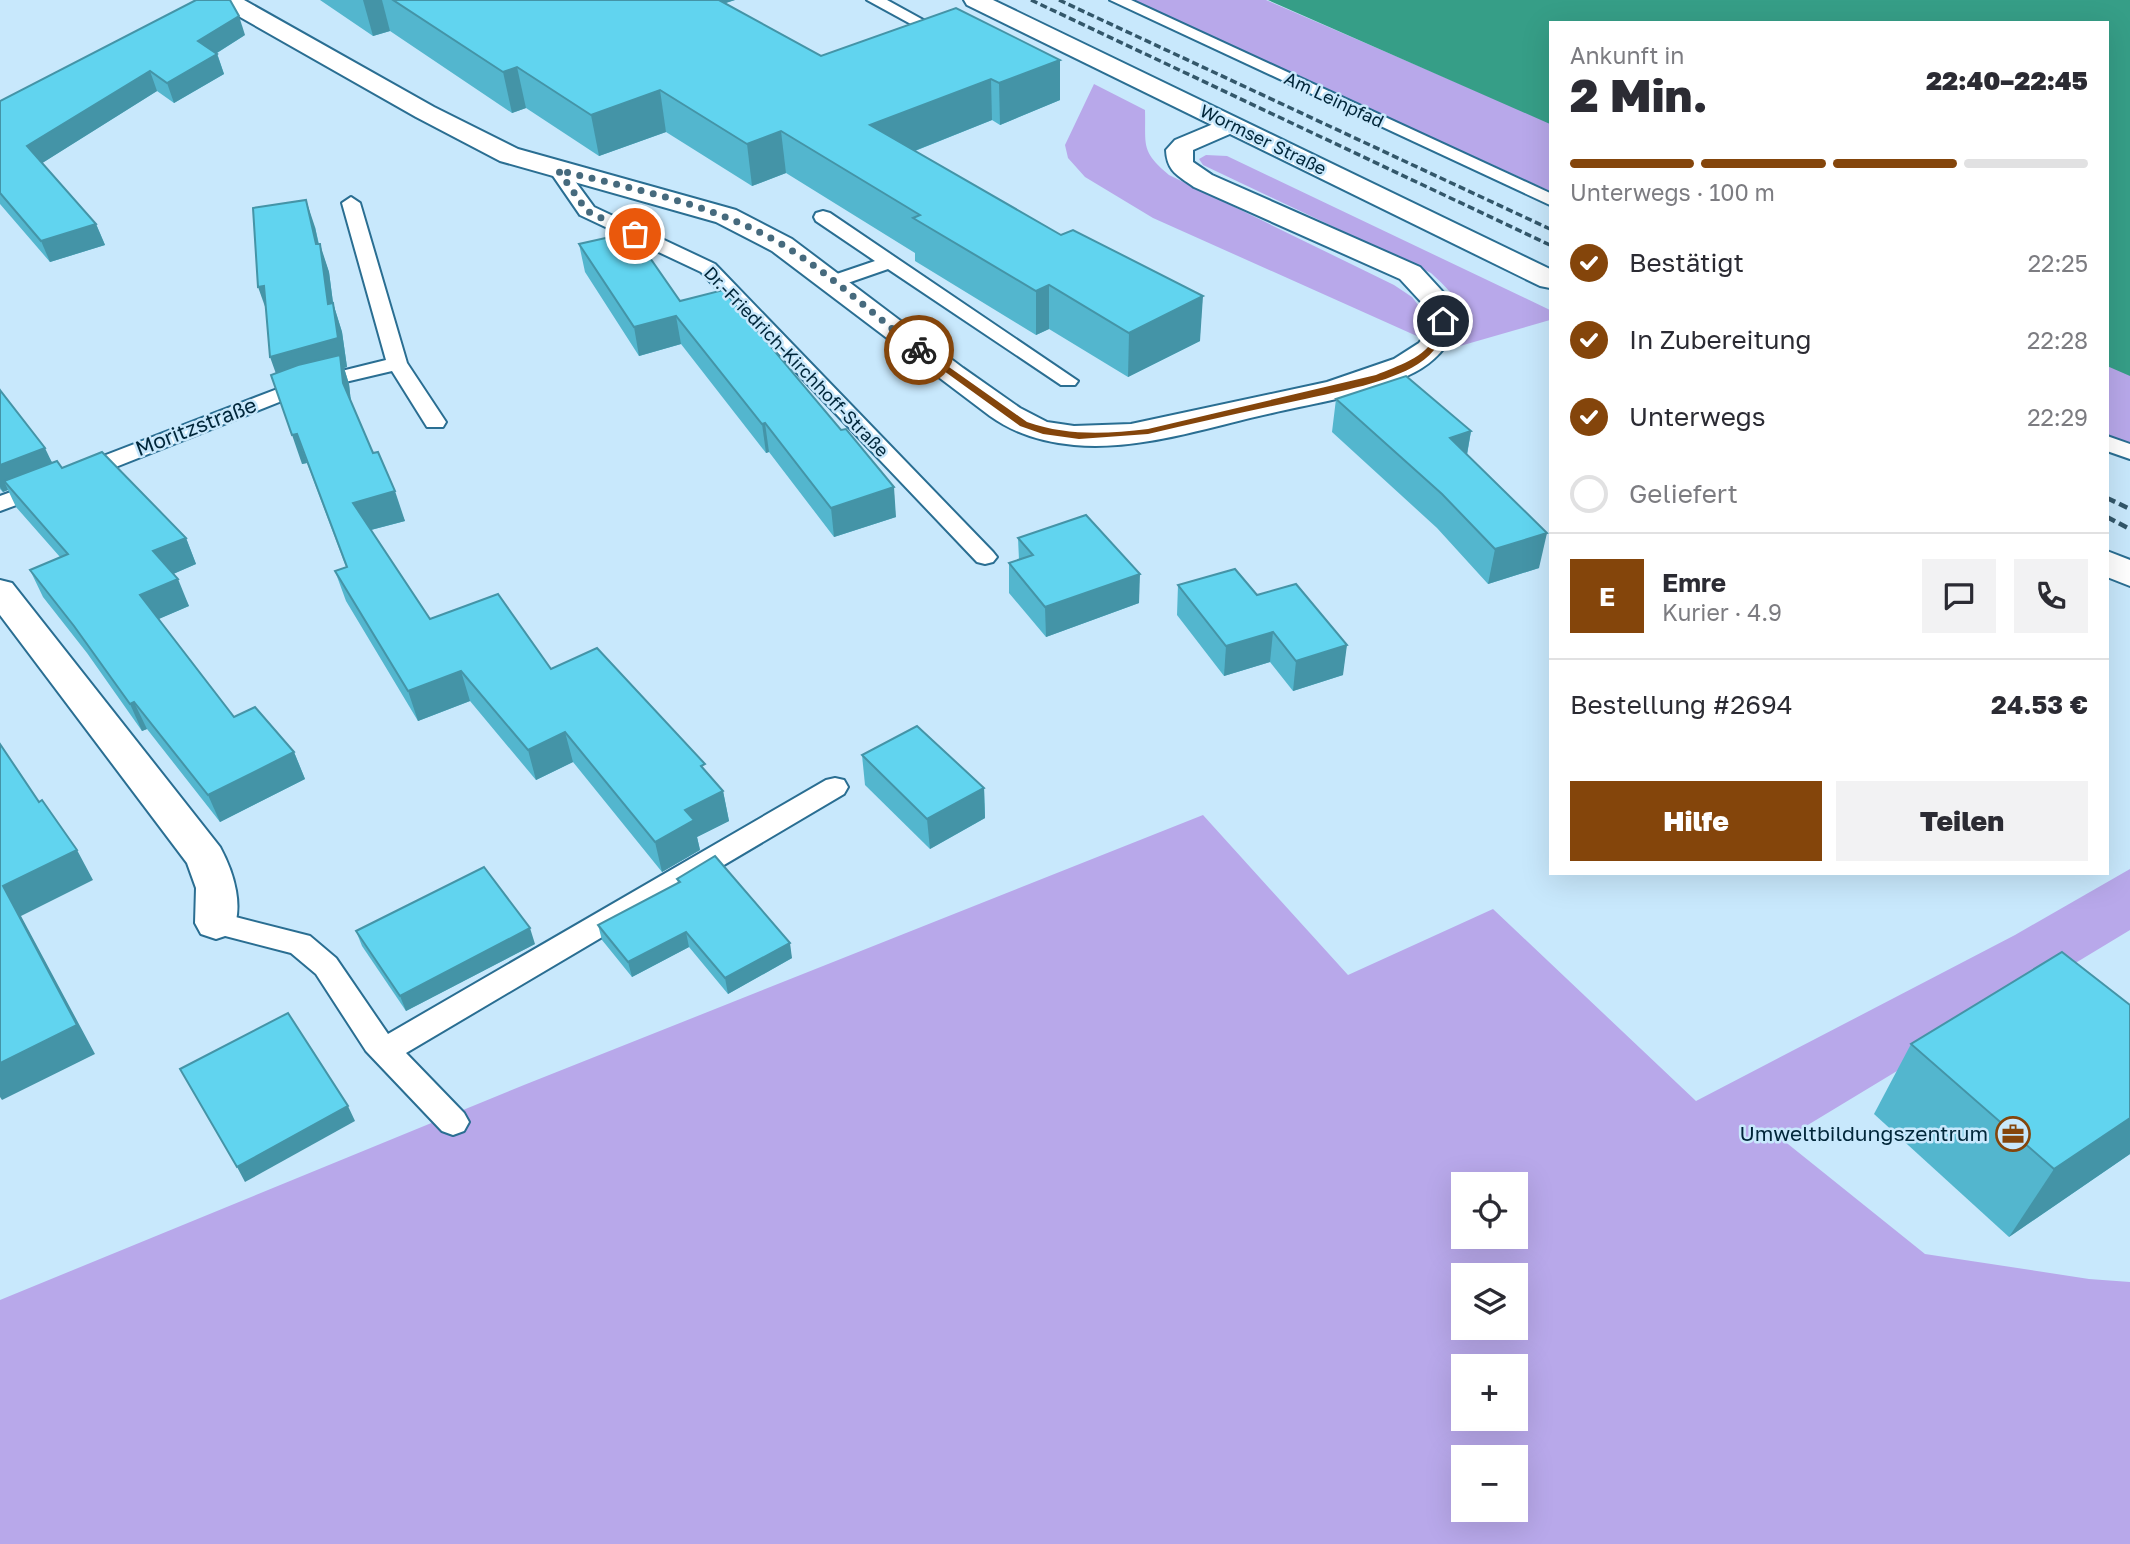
<!DOCTYPE html>
<html lang="de">
<meta charset="utf-8">
<style>
:root{--surface:#fff;--page:#f2f2f3;--text:#2b2b33;--muted:#7c7c81;--line:#e1e1e2;--accent:#84450b}
body{margin:0;font-family:"Golos Text",sans-serif;background:var(--page);color:var(--text);height:100vh;display:flex;flex-direction:column;font-size:26px;white-space:nowrap}
*{box-sizing:border-box;margin:0}
p{font-size:23px;color:var(--muted)}
.icon{flex:none;width:38px;height:38px;fill:none;stroke:currentColor;stroke-width:2;stroke-linecap:round;stroke-linejoin:round}
.map{position:relative;flex:1;overflow:hidden}
.details{position:absolute;left:1549px;top:21px;width:560px;height:854px;display:flex;flex-direction:column;background:var(--surface);border-radius:0px;box-shadow:0 7px 28px #0002}
.details>*{flex:none}
.buttons{position:absolute;left:1451px;top:1172px;display:grid;gap:14px}
.buttons a{display:grid;place-items:center;width:77px;height:77px;border-radius:0px;background:var(--surface);box-shadow:0 7px 28px #0002;font-size:35px}
.pin{position:absolute;display:grid;place-items:center;width:60px;height:60px;color:#fff;margin:-30px;border:4px solid #fff;border-radius:50%;box-shadow:0 2px 7px #0007}
.courier{position:absolute;display:grid;place-items:center;width:70px;height:70px;margin:-35px;border:5px solid #84450b;border-radius:50%;background:#fff;color:#222;box-shadow:0 2px 9px #0007}
.summary em{font-style:normal;font-weight:800}
.summary div{display:flex;flex-direction:column-reverse}
.summary{display:flex;align-items:center;justify-content:space-between;height:119px;padding:0 21px}
h1{font-size:46px;font-weight:800;line-height:52px}
.bar{display:grid;grid-template-columns:repeat(4,1fr);gap:10px 7px;align-content:center;height:84px;padding:0 21px}
.bar i{height:9px;border-radius:5px;background:var(--line)}
.bar .active{background:var(--accent)}
.bar p{grid-column:span 4}
.line{display:flex;align-items:center;gap:18px;padding:0 21px;border-top:2px solid var(--line)}
.line div{flex:1}
.round{display:grid;place-items:center;flex:none;width:74px;height:74px;border-radius:0px;background:var(--page)}
ol{padding:0 21px;list-style:none}
li{display:flex;align-items:center;gap:21px;height:77px}
li p{margin-inline-start:auto}
li .icon{padding:7px;border-radius:50%;background:var(--accent);color:#fff;stroke-width:4}
li:last-child{color:var(--muted)}
li i{width:38px;height:38px;border:4px solid var(--line);border-radius:50%}
.button{display:flex;gap:14px;margin-top:auto;padding:14px 21px}
.button a{flex:1;height:80px;border-radius:0px;background:var(--accent);color:#fff;font-size:28px;font-weight:800;line-height:80px;text-align:center}
.button a+a{background:var(--page);color:var(--text)}
.map>svg:first-child{display:block}
</style>
<div class="map">
<svg width="2130" height="1544" viewBox="0 0 2130 1544">
<rect width="100%" height="100%" fill="#c8e8fc"/>
<!-- green -->
<g fill="#b8a8ea" fill-rule="evenodd">
<polygon points="1130,0 1266,0 1550,123 1550,191"/>
<path d="M 1094,84 L 1145,110 C 1146,145 1140,151 1169,175 L 1394,285 L 1412,297 L 1425,314 L 1419,337 L 1153,218 L 1085,177 L 1068,158 L 1065,145 Z"/>
<path d="M 1206,155 L 1227,156 L 1550,310 L 1550,320 L 1453,348 C 1471,312 1458,298 1431,273 L 1203,165 L 1199,159 Z"/>
<polygon points="2107,364 2130,374 2130,447 2107,437"/>
<path d="M 1203,815 L 1348,975 L 1493,909 L 1696,1101 L 2015,935 L 2130,869 L 2130,930 L 1783,1140 L 1925,1254 L 2089,1279 L 2130,1282 L 2130,1544 L 0,1544 L 0,1300 L 524,1085 ZM 1463,1185 L 1516,1185 L 1516,1237 L 1463,1237 ZM 1463,1276 L 1516,1276 L 1516,1328 L 1463,1328 ZM 1463,1367 L 1516,1367 L 1516,1419 L 1463,1419 ZM 1463,1458 L 1516,1458 L 1516,1510 L 1463,1510 Z"/>
</g>
<!-- water -->
<polygon fill="#369e87" points="1268,0 2130,0 2130,376 2107,366 2107,23 1550,23 1550,124"/>
<g fill="none" stroke-linecap="round" stroke-linejoin="round">
<!-- service casing -->
<g stroke="#2a6e92" stroke-width="4">
<g id="service">
<polygon points="867,0 887,0 956,38 954,41 942,41"/>
<polygon points="1110,0 1131,0 1550,193 1550,205"/>
<polygon points="558,165 564,166 594,207 715,264 993,552 997,557 993,562 985,564 977,562 701,272 580,215 549,170"/>
<polygon points="351,197 360,203 407,363 446,422 443,427 427,427 392,371 307,391 88,478 72,478 69,473 72,468 293,383 386,360 342,203"/>
<polygon points="823,211 830,213 1078,381 1075,385 1061,385 888,269 839,286 825,286 822,282 825,278 875,261 816,221 814,217 816,213"/>
<polygon points="2107,436 2130,444 2130,459 2107,451"/>
<polygon points="44,480 52,482 55,487 52,492 0,511 0,496"/>
<polygon points="835,778 844,780 848,787 844,794 406,1053 464,1113 469,1122 464,1131 453,1135 442,1131 366,1051 316,974 291,953 206,931 202,923 206,915 216,912 310,936 336,958 388,1034 826,780"/>
</g>
</g>
<!-- minor casing -->
<g stroke="#2a6e92" stroke-width="4">
<g id="minor">
<path d="M 216,0 L 244,0 L 434,107 L 518,149 L 736,210 L 792,239 L 963,368 L 1020,408 L 1047,422 L 1074,426 L 1131,424 L 1327,382 L 1394,359 L 1419,343 L 1429,328 L 1424,305 L 1400,279 L 1194,187 C 1177,175 1167,171 1166,150 L 1175,140 L 1230,117 L 1239,120 L 1243,125 L 1239,130 L 1193,150 L 1193,162 L 1212,175 L 1420,267 L 1453,303 L 1458,328 C 1446,347 1436,361 1415,372 C 1371,395 1319,402 1272,413 C 1207,427 1141,451 1074,445 C 1043,442 1015,434 990,416 L 772,251 L 716,222 L 500,161 L 416,117 L 219,5 Z"/>
<path d="M 0,580 L 12,583 L 220,847 C 234,873 245,908 231,934 L 216,939 L 201,934 L 195,923 L 196,888 L 187,863 L 0,615 Z"/>
</g>
</g>
<!-- secondary casing -->
<g stroke="#2a6e92" stroke-width="4">
<g id="secondary">
<polygon points="964,0 993,0 1550,269 1550,288 1540,286 967,5"/>
<polygon points="2107,551 2130,560 2130,586 2107,577"/>
</g>
</g>
<!-- service -->
<use href="#service" fill="#fff" fill-rule="evenodd"/>
<!-- minor -->
<use href="#minor" fill="#fff" fill-rule="evenodd"/>
<!-- secondary -->
<use href="#secondary" fill="#fff" fill-rule="evenodd"/>
<!-- rail-far1 -->
<g stroke="#33576a" stroke-width="3.5" stroke-dasharray="7 3.5" stroke-linecap="butt">
<polyline points="1031,0 1550,245"/>
<polyline points="1059,0 1550,229"/>
</g>
<!-- rail -->
<g stroke="#33576a" stroke-width="4.5" stroke-dasharray="9 4.5" stroke-linecap="butt">
<polyline points="2107,498 2130,509"/>
<polyline points="2107,517 2130,529"/>
</g>
</g>
<!-- wall -->
<g fill="#53b6ce">
<polygon points="320,0 735,0 725,3 821,56 1060,60 1060,100 1000,125 992,120 915,151 1200,341 1128,377 1049,329 1036,335 915,261 915,253 786,173 752,186 666,132 599,156 526,108 512,113 390,31 373,36"/>
<polygon points="245,35 217,53 224,74 174,103 157,91 42,163 96,224 105,245 50,262 0,204 0,101"/>
<polygon points="315,227 319,244 329,272 333,303 342,332 347,367 344,368 349,384 351,402 373,453 405,521 371,530 430,619 551,669 707,773 723,791 729,821 697,837 700,850 662,872 573,762 536,780 470,701 418,721 346,601 335,571 346,567 307,463 302,464"/>
<polygon points="579,244 680,301 896,517 834,537 769,452 766,453 681,344 639,356 585,272"/>
<polygon points="0,390 52,462 186,538 196,564 173,574 189,606 158,619 234,717 294,752 305,779 220,822 147,729 142,731 87,653 43,597 30,570 60,557 16,507 8,490 3,492 0,489"/>
<polygon points="1336,399 1471,431 1467,455 1539,568 1488,584 1437,528 1332,432"/>
<polygon points="1018,538 1139,603 1046,637 1009,593 1009,563 1019,560"/>
<polygon points="1178,585 1257,595 1343,675 1293,691 1270,662 1224,676 1177,615"/>
<polygon points="862,755 984,788 985,818 930,849 865,785"/>
<polygon points="677,879 792,958 728,994 689,947 632,977 602,940 598,925 678,883"/>
<polygon points="356,931 535,944 406,1011 362,946"/>
<polygon points="1911,1044 2130,1154 2009,1237 1874,1114"/>
</g>
<!-- shaded-wall -->
<g fill="#4494a7">
<polygon points="363,0 382,0 390,31 373,36"/>
<polygon points="682,0 735,0 684,17"/>
<polygon points="239,16 245,35 204,61 198,41"/>
<polygon points="217,54 224,74 174,103 167,83"/>
<polygon points="1060,60 1060,100 1000,125 999,83"/>
<polygon points="517,67 526,108 512,113 503,72"/>
<polygon points="150,71 157,91 36,167 27,146"/>
<polygon points="991,79 992,120 874,167 870,125"/>
<polygon points="660,90 666,132 599,156 591,115"/>
<polygon points="781,131 786,173 752,186 747,144"/>
<polygon points="306,200 315,227 322,261 320,244 329,272 337,333 328,304"/>
<polygon points="96,224 105,245 50,262 41,241"/>
<polygon points="1049,285 1049,329 1036,335 1036,291"/>
<polygon points="264,286 268,315 258,287"/>
<polygon points="1203,296 1200,341 1128,377 1129,333"/>
<polygon points="333,303 342,332 347,367 344,368 349,384 352,412 280,385 270,357"/>
<polygon points="676,316 681,344 639,356 634,327"/>
<polygon points="765,423 769,452 766,453 762,424"/>
<polygon points="1471,431 1465,465 1450,438"/>
<polygon points="297,434 307,463 302,464 292,435"/>
<polygon points="45,448 56,471 4,481 8,490 3,492 0,487 0,465"/>
<polygon points="894,487 896,517 834,537 831,508"/>
<polygon points="395,491 405,521 363,532 353,503"/>
<polygon points="1547,533 1539,568 1488,584 1495,549"/>
<polygon points="186,538 196,564 164,578 153,551"/>
<polygon points="1140,574 1139,603 1046,637 1045,607"/>
<polygon points="178,579 189,606 152,622 140,595"/>
<polygon points="1273,632 1270,662 1224,676 1226,646"/>
<polygon points="1347,645 1343,675 1293,691 1296,661"/>
<polygon points="461,671 470,701 418,721 408,691"/>
<polygon points="134,702 147,729 142,731 130,704"/>
<polygon points="565,732 573,762 536,780 528,750"/>
<polygon points="294,752 305,779 220,822 208,795"/>
<polygon points="984,788 985,818 930,849 927,819"/>
<polygon points="723,791 729,821 697,837 700,850 662,872 655,842 685,810"/>
<polygon points="77,850 93,880 21,916 95,1054 2,1100 0,1097 0,1063 3,886"/>
<polygon points="530,928 535,944 406,1011 400,996"/>
<polygon points="686,932 689,947 632,977 628,962"/>
<polygon points="790,943 792,958 728,994 725,978"/>
<polygon points="348,1106 355,1121 245,1182 237,1167"/>
<polygon points="2130,1118 2130,1154 2009,1237 2054,1169"/>
</g>
<!-- building -->
<g fill="#61d4ef" stroke="#4494a7" stroke-width="2">
<polygon points="196,0 230,0 239,16 198,41 217,54 167,83 150,71 27,146 96,224 41,241 0,193 0,101"/>
<polygon points="393,0 719,0 821,56 956,8 1060,60 999,83 991,79 870,125 1061,235 1073,230 1203,296 1129,333 1049,285 1036,291 913,218 920,215 781,131 747,144 660,90 591,115 517,67 503,72"/>
<polygon points="306,200 316,244 320,244 328,304 333,303 338,338 270,357 264,286 258,287 253,208"/>
<polygon points="632,232 680,301 723,290 841,430 846,429 894,487 831,508 765,423 762,424 676,316 634,327 579,244"/>
<polygon points="340,355 343,383 373,453 378,452 395,491 353,503 430,619 498,594 551,669 597,648 705,764 701,766 723,791 685,810 694,820 655,842 565,732 528,750 461,671 408,691 335,571 347,567 297,434 292,435 271,375 298,365"/>
<polygon points="1406,376 1471,431 1450,438 1547,533 1495,549 1442,494 1336,399"/>
<polygon points="0,390 45,448 0,465"/>
<polygon points="102,452 186,538 153,551 178,579 140,595 234,717 255,707 294,752 208,795 134,702 130,704 74,626 30,570 68,554 4,481 57,461 62,468"/>
<polygon points="1086,515 1140,574 1045,607 1009,563 1033,555 1018,538"/>
<polygon points="1235,569 1257,595 1296,584 1347,645 1296,661 1273,632 1226,646 1178,585"/>
<polygon points="917,726 984,788 927,819 862,755"/>
<polygon points="0,744 39,802 42,800 77,850 3,886 77,1025 0,1063"/>
<polygon points="715,856 790,943 725,978 686,932 628,962 598,925 680,882 677,879"/>
<polygon points="484,867 530,928 400,996 356,931"/>
<polygon points="2062,952 2130,1005 2130,1118 2054,1169 1911,1044"/>
<polygon points="288,1013 348,1106 237,1167 180,1069"/>
</g>
<!-- route -->
<path fill="#84450b" d="M 1439,319 L 1447,321 C 1444,339 1435,353 1418,364 C 1388,383 1340,391 1305,399 C 1253,410 1200,422 1148,434 L 1079,439 L 1043,434 L 1020,426 L 915,350 L 922,348 L 1027,422 C 1067,436 1106,434 1148,429 L 1376,375 C 1397,366 1426,358 1436,335 C 1438,330 1438,324 1439,319 Z"/>
<g fill="none" stroke-linecap="round" stroke-linejoin="round">
<!-- done -->
<path stroke="#466a7d" stroke-width="7" stroke-dasharray="0 12.6" d="M 635,234 L 587,211 L 558,170 C 625,187 698,201 761,233 C 818,261 868,311 919,350"/>
</g>
<!-- icons -->
<defs>
<g id="office-ring" transform="scale(1.75)"><circle r="9.5" fill="#c8e8fc" stroke="#84450b" stroke-width="1.5"/><path d="M-6-3h4V-5.5h4V-3h4V5H-6ZM-1-4.5V-3h2v-1.5ZM-6 0V1H6V0Z" fill="#84450b"/></g>
</defs>
<g fill-rule="evenodd">
<use href="#office-ring" x="2013" y="1134"/>
</g>
<g text-anchor="middle" stroke-width="5" stroke-linejoin="round" paint-order="stroke">
<!-- far-street labels -->
<g font-size="18" fill="#002639" stroke="#c8e8fc">
<text transform="translate(1334 100) rotate(25)" y="6">Am Leinpfad</text>
<text transform="translate(1263 140) rotate(26)" y="6">Wormser Straße</text>
<text transform="translate(796 362) rotate(46)" y="6">Dr.-Friedrich-Kirchhoff-Straße</text>
</g>
<!-- street labels -->
<g font-size="21" fill="#002639" stroke="#c8e8fc">
<text transform="translate(196 427) rotate(-21)" y="7">Moritzstraße</text>
</g>
<!-- poi labels -->
<g font-size="21" fill="#002639" stroke="#c8e8fc" text-anchor="end">
<text x="1988" y="1141">Umweltbildungszentrum</text>
</g>
</g>
</svg>
<div class="buttons">
<a><svg class="icon" aria-label="locate" viewBox="0 0 24 24"><circle cx="12" cy="12" r="6"/><path d="M12 2v4M12 18v4M2 12h4M18 12h4"/></svg></a>
<a><svg class="icon" aria-label="layers" viewBox="0 0 24 24"><path d="M12 4l9 5-9 5-9-5zM3 14l9 5 9-5"/></svg></a>
<a>+</a>
<a>−</a>
</div>
<div class="pin" style="left:635px;top:234px;background:#ea580c"><svg class="icon" aria-label="bag" viewBox="0 0 24 24"><path d="M5 8h14l-1 12H6zM9 8a3 3 0 0 1 6 0"/></svg></div>
<div class="pin" style="left:1443px;top:321px;background:#1f2937"><svg class="icon" aria-label="home" viewBox="0 0 24 24"><path d="M3 11l9-7 9 7M6 9v11h12V9"/></svg></div>
<div class="courier" style="left:919px;top:350px"><svg class="icon" aria-label="bike" viewBox="0 0 24 24"><circle cx="6" cy="16" r="4"/><circle cx="18" cy="16" r="4"/><path d="M6 16l4-8h5l3 8M10 8l3 8H6M13 5h3"/></svg></div>
<section class="details">
<div class="summary"><div><h1>2 Min.</h1><p>Ankunft in</p></div><em>22:40–22:45</em></div>
<div class="bar"><i class="active"></i><i class="active"></i><i class="active"></i><i></i><p>Unterwegs · 100 m</p></div>
<ol>
<li><svg class="icon" aria-label="check" viewBox="0 0 24 24"><path d="M5 12l5 5 9-10"/></svg>Bestätigt<p>22:25</p></li>
<li><svg class="icon" aria-label="check" viewBox="0 0 24 24"><path d="M5 12l5 5 9-10"/></svg>In Zubereitung<p>22:28</p></li>
<li><svg class="icon" aria-label="check" viewBox="0 0 24 24"><path d="M5 12l5 5 9-10"/></svg>Unterwegs<p>22:29</p></li>
<li><i></i>Geliefert</li>
</ol>
<div class="line" style="height:126px"><b class="round" style="background:var(--accent);color:#fff">E</b><div><b>Emre</b><p>Kurier · 4.9</p></div><a class="round"><svg class="icon" aria-label="chat" viewBox="0 0 24 24"><path d="M4 5h16v11H9l-5 4z"/></svg></a><a class="round"><svg class="icon" aria-label="phone" viewBox="0 0 24 24"><path d="M5 4h4l2 5-3 2q2 4 5 5l2-3 5 2v4C11 20 4 13 5 4z"/></svg></a></div>
<div class="line" style="height:91px"><div>Bestellung #2694</div><b>24.53 €</b></div>
<div class="button"><a>Hilfe</a><a>Teilen</a></div>
</section>
</div>
